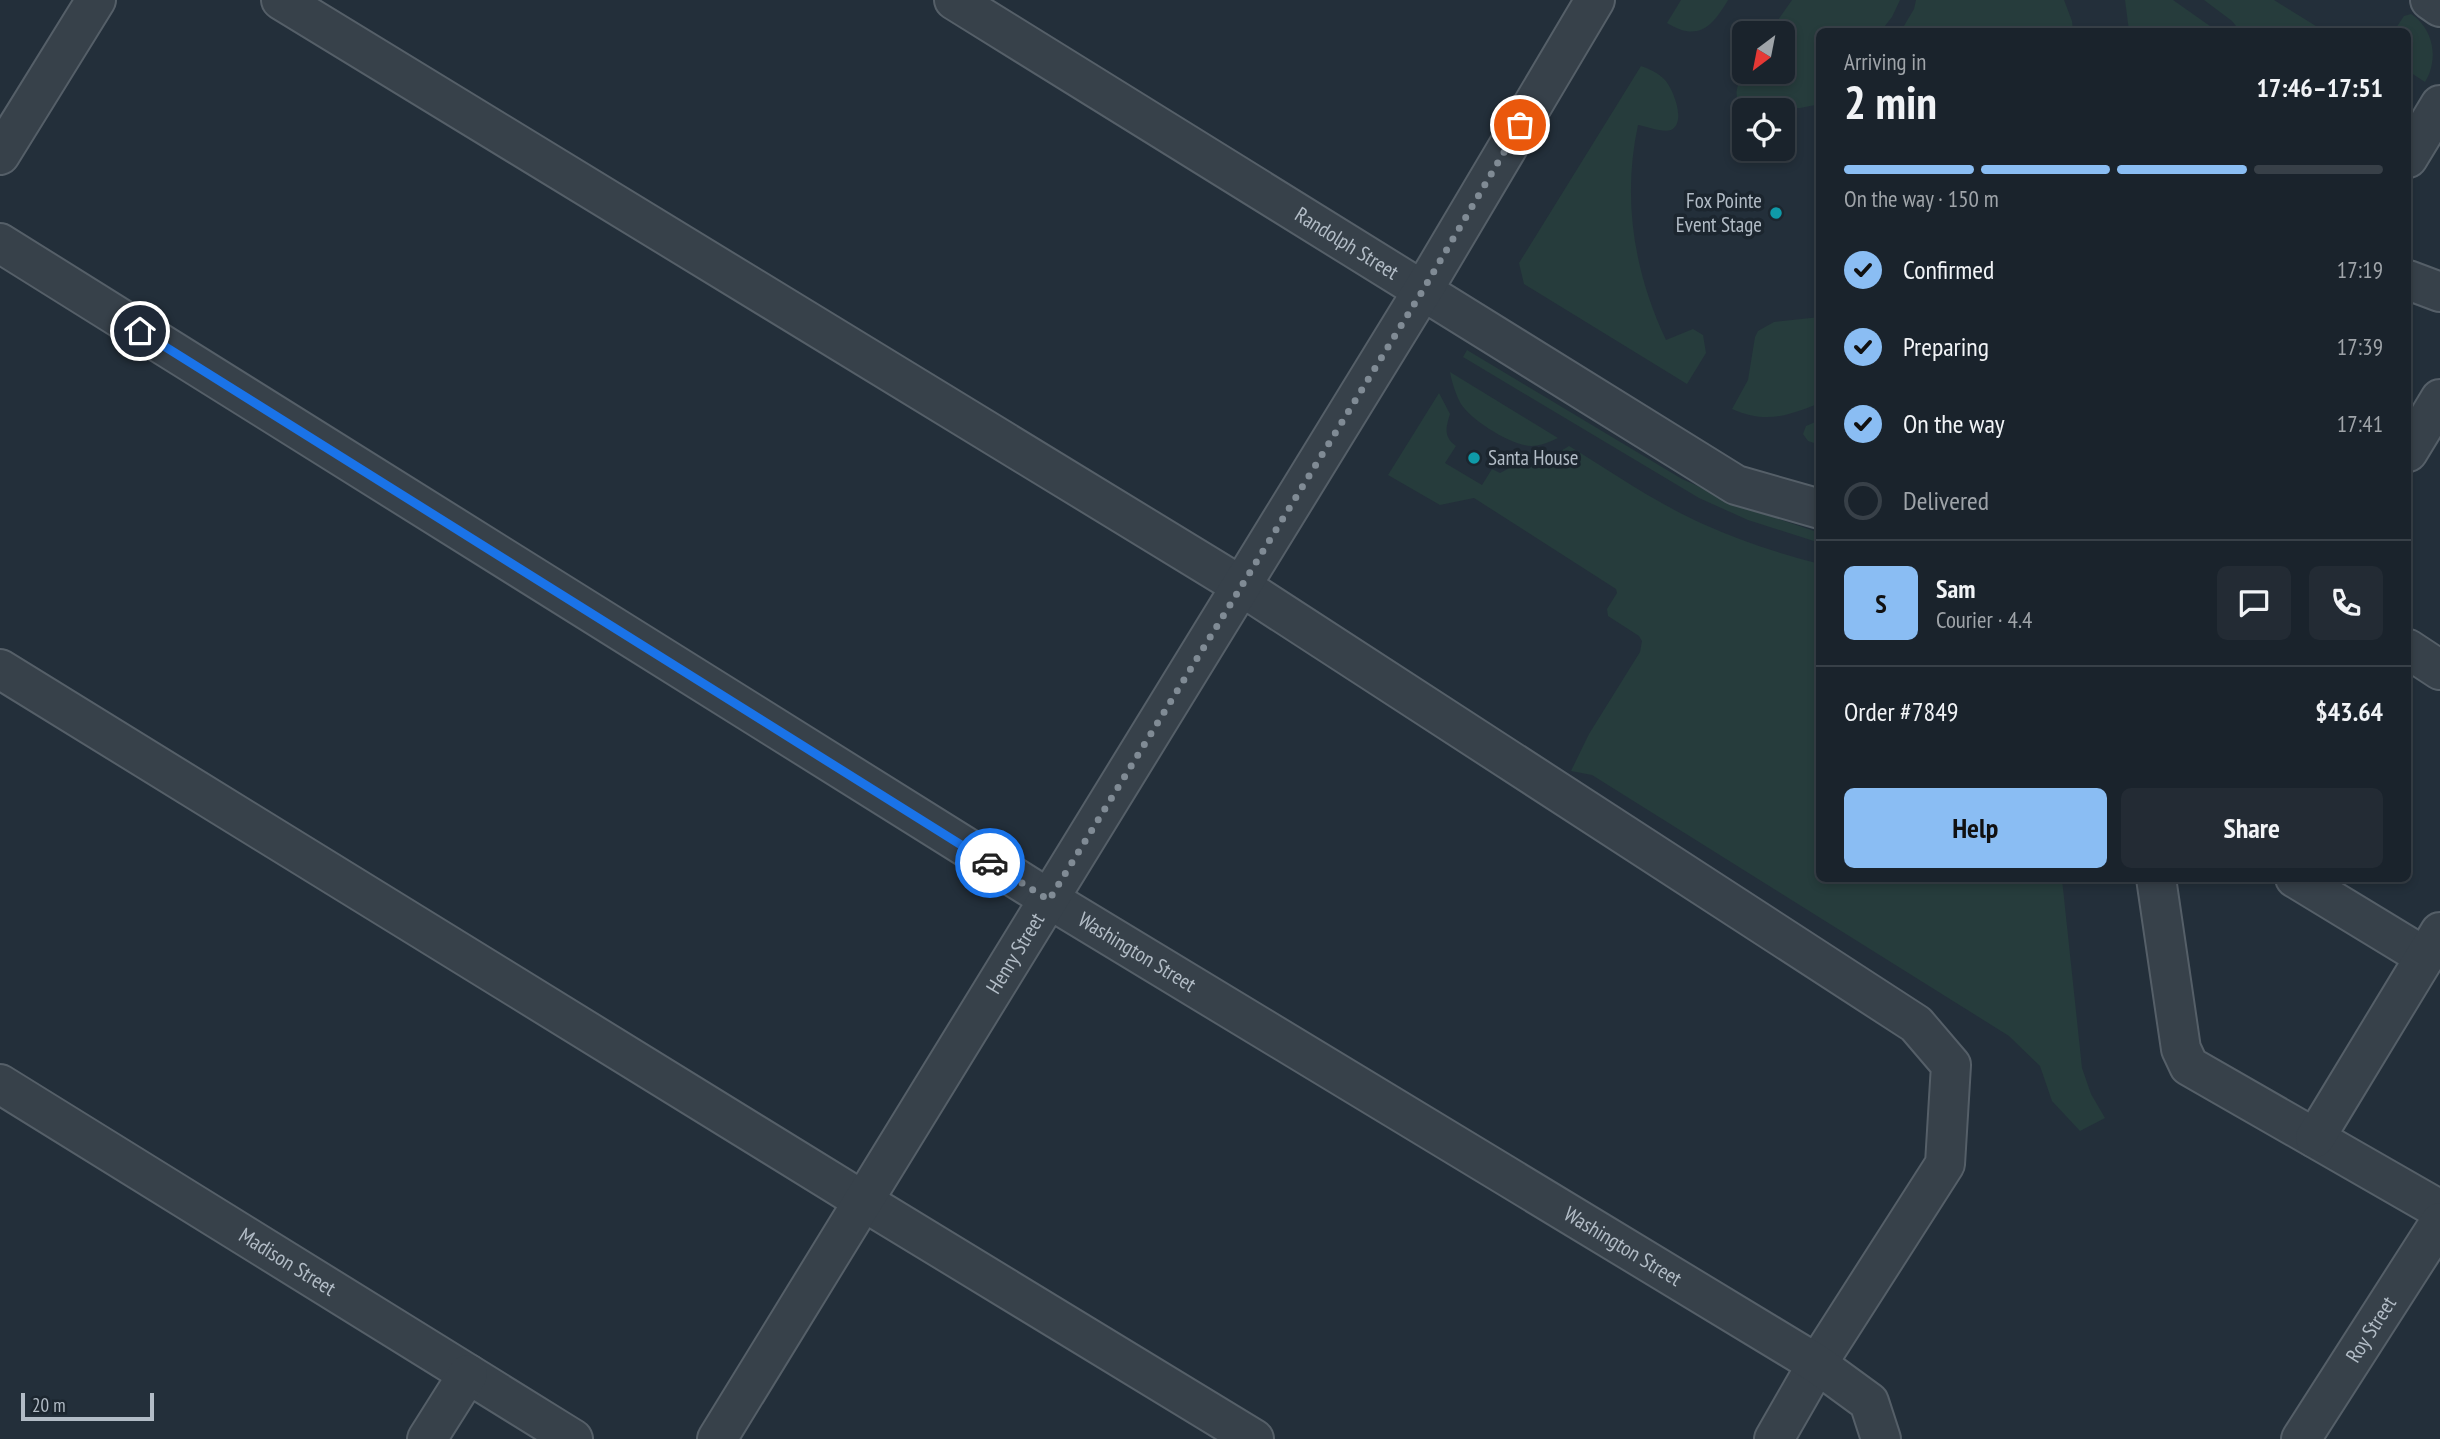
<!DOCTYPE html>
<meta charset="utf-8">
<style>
:root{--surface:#1a232c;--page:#232b34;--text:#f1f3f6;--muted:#9fa4a9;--line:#384048;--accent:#8abdf3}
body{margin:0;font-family:"PT Sans Narrow",sans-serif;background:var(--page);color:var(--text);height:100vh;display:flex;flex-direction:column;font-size:26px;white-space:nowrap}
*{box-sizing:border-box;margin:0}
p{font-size:23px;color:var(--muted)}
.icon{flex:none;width:38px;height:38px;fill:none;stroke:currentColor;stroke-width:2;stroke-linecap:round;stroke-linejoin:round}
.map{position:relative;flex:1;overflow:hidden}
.sheet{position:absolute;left:1816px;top:28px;width:595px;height:854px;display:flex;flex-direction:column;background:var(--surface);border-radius:10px;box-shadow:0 4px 10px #0003,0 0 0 2px var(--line)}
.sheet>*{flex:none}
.needle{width:46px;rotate:212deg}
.controls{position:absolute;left:1732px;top:21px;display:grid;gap:14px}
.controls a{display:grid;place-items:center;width:63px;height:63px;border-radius:10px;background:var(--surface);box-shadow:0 4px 10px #0003,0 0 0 2px var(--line);font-size:35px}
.scale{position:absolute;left:21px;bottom:18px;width:133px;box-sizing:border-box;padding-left:7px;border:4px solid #b2bcc6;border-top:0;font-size:19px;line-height:24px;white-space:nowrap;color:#b2bcc6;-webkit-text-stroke:5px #1c262f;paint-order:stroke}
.pin{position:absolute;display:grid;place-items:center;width:60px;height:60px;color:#fff;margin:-30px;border:4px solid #fff;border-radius:50%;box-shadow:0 2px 7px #0007}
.courier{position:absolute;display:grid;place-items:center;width:70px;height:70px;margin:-35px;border:5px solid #1a73e8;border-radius:50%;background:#fff;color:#222;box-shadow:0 2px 9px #0007}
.summary em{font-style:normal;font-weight:700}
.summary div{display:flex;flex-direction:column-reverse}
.summary{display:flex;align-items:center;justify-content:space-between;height:119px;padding:0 28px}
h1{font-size:46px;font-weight:700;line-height:52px}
.bar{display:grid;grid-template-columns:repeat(4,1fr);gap:10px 7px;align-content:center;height:84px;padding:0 28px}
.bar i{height:9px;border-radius:5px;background:var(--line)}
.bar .on{background:var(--accent)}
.bar p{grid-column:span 4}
.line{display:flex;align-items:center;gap:18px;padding:0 28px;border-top:2px solid var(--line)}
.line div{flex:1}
.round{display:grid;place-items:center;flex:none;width:74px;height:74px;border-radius:10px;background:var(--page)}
ol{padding:0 28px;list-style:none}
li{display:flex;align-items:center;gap:21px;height:77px}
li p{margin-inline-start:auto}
li .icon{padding:7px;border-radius:50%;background:var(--accent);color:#111;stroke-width:4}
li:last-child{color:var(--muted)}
li i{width:38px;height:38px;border:4px solid var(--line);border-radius:50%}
.cta{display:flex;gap:14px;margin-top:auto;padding:14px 28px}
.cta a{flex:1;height:80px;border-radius:10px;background:var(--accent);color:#111;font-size:28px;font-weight:700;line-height:80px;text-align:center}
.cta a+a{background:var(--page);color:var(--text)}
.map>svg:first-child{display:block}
</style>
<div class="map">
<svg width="2440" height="1439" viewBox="0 0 2440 1439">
<rect width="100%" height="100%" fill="#232f3a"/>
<!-- green -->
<g fill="#263c3c">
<path d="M 1681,0 L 1728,0 C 1712,27 1698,42 1667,23 Z"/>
<path d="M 1792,0 L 1900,0 L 1892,17 L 1881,31 L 1820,32 L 1820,104 L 1800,108 L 1747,110 C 1731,100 1736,85 1745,72 L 1783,72 L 1783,33 L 1769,33 Z"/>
<polygon points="1916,0 2064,0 2072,21 2073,31 1901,31 1914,9"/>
<polygon points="2125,0 2173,0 2217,31 2129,31"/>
<polygon points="2204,0 2274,0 2324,31 2240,31 2232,21"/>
<path d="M 2411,14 C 2434,29 2439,60 2425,82 L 2408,71 L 2408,32 L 2394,31 L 2404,16 Z"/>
<path d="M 1641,66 C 1650,69 1658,73 1665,80 C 1673,89 1687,122 1671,130 C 1663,133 1646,126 1638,125 C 1622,199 1634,272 1666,340 L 1693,329 L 1703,335 L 1706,353 L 1687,384 L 1524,284 L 1519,263 Z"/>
<path d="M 1820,317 L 1820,403 C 1787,416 1766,424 1732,409 L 1748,380 L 1755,337 L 1758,331 L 1774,322 Z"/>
<polygon points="1467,350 1682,479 1752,510 1820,533 1820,543 1748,520 1699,498 1463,357"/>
<path d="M 1450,372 L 1558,438 C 1549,442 1541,446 1531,446 C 1512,446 1471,420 1461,404 C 1456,395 1452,383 1450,372 Z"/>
<path d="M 1439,393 L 1450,414 C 1446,427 1443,437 1456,446 L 1445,463 L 1482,485 L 1492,469 L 1500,473 L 1517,464 L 1556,454 L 1569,446 C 1613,473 1656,503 1703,524 C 1740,541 1781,554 1820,564 L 1820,878 L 2062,879 L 2082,1068 L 2091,1094 L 2105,1118 L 2080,1131 L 2052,1101 L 2040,1066 L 2009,1036 L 1592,775 L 1571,771 L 1589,734 L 1640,652 L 1642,641 L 1639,636 L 1608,616 L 1607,609 L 1617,593 L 1616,589 L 1474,498 L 1440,505 L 1388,475 Z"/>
<polygon points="1820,420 1820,445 1808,441 1803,434 1806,426"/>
</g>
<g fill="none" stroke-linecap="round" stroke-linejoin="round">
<!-- minor casing -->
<g stroke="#555f68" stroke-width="42">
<g id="minor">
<polyline points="281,0 1241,586 1916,1024 1951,1065 1945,1164 1817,1364 1774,1439"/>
<path id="s1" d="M 954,0 L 1736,485 L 1820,509"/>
<polyline points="2430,0 2440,7"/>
<polyline points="0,155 96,0"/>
<polyline points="2408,158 2440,105"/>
<path id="s2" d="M 0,243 L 1049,899 L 1817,1364 L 1869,1402 L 1881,1439"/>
<polyline points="2408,280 2440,292"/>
<polyline points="2408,452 2440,399"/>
<polyline points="2408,649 2440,670"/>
<polyline points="0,669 863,1201 1254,1439"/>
<polyline points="2156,878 2181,1049 2189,1066 2440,1210"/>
<polyline points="2295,878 2425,957"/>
<path id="s3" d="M 0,1084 L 573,1439"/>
<polyline points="2315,1138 2440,932"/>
<polyline points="427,1439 468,1374"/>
<path id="s4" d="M 717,1439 L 1423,290 L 1595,0"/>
<path id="s5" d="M 2301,1439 L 2440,1222"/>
</g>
</g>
<!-- minor -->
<use href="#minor" stroke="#37414a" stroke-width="38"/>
</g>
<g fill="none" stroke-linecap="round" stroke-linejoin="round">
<!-- done -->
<polyline stroke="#808b95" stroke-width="7" stroke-dasharray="0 12.6" points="990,863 1049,900 1423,290 1520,125"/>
<!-- route -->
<polyline stroke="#1a73e8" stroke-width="9" points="140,331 990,863"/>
</g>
<!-- markers -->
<g fill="#0f9aa8" stroke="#1c262f" stroke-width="2.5">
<circle cx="1776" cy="213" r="7"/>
<circle cx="1474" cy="458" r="7"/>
</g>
<g text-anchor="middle" stroke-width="7" stroke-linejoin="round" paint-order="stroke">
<!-- poi labels -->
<g font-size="21" fill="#b2bcc6" stroke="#1c262f" text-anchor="end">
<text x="1762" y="208">Fox Pointe<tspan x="1762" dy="24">Event Stage</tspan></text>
<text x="1488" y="465" text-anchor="start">Santa House</text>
</g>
<!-- street labels -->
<g font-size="21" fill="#b2bcc6" stroke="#1c262f">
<text dy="7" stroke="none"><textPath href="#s1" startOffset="462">Randolph Street</textPath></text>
<text dy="7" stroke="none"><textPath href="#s2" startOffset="1340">Washington Street</textPath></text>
<text dy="7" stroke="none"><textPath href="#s4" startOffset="570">Henry Street</textPath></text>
<text dy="7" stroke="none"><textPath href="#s2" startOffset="1908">Washington Street</textPath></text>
<text dy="7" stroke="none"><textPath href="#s3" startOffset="338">Madison Street</textPath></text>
<text dy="7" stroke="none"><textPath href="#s5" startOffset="130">Roy Street</textPath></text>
</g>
</g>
</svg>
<div class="controls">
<a><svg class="needle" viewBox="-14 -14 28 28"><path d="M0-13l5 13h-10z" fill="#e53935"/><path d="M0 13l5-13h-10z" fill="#9fa4a9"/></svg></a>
<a><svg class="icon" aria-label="locate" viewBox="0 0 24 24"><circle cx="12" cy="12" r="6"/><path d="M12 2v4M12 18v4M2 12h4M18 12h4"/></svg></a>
</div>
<div class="scale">20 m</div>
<div class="pin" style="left:1520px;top:125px;background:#ea580c"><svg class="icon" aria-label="bag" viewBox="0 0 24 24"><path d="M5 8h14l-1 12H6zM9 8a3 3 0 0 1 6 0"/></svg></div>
<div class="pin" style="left:140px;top:331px;background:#1f2937"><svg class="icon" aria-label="home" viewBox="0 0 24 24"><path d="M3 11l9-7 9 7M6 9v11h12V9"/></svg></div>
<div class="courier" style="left:990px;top:863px"><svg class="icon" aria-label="car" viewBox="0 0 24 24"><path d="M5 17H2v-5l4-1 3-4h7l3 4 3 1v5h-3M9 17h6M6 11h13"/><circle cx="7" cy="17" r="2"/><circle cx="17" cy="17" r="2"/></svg></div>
<section class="sheet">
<div class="summary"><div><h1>2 min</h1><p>Arriving in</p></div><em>17:46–17:51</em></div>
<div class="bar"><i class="on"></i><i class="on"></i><i class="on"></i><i></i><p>On the way · 150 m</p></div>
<ol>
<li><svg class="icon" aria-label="check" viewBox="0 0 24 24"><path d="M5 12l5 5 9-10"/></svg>Confirmed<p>17:19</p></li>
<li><svg class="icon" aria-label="check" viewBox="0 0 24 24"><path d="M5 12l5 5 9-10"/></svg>Preparing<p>17:39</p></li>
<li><svg class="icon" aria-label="check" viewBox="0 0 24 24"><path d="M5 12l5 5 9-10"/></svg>On the way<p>17:41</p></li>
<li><i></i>Delivered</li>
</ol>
<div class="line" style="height:126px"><b class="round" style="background:var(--accent);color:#111">S</b><div><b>Sam</b><p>Courier · 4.4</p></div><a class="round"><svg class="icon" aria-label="chat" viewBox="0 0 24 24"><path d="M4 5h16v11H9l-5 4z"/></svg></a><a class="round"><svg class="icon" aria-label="phone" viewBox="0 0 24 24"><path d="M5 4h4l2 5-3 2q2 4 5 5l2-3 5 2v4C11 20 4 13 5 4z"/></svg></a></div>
<div class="line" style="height:91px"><div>Order #7849</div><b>$43.64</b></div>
<div class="cta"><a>Help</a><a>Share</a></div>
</section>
</div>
